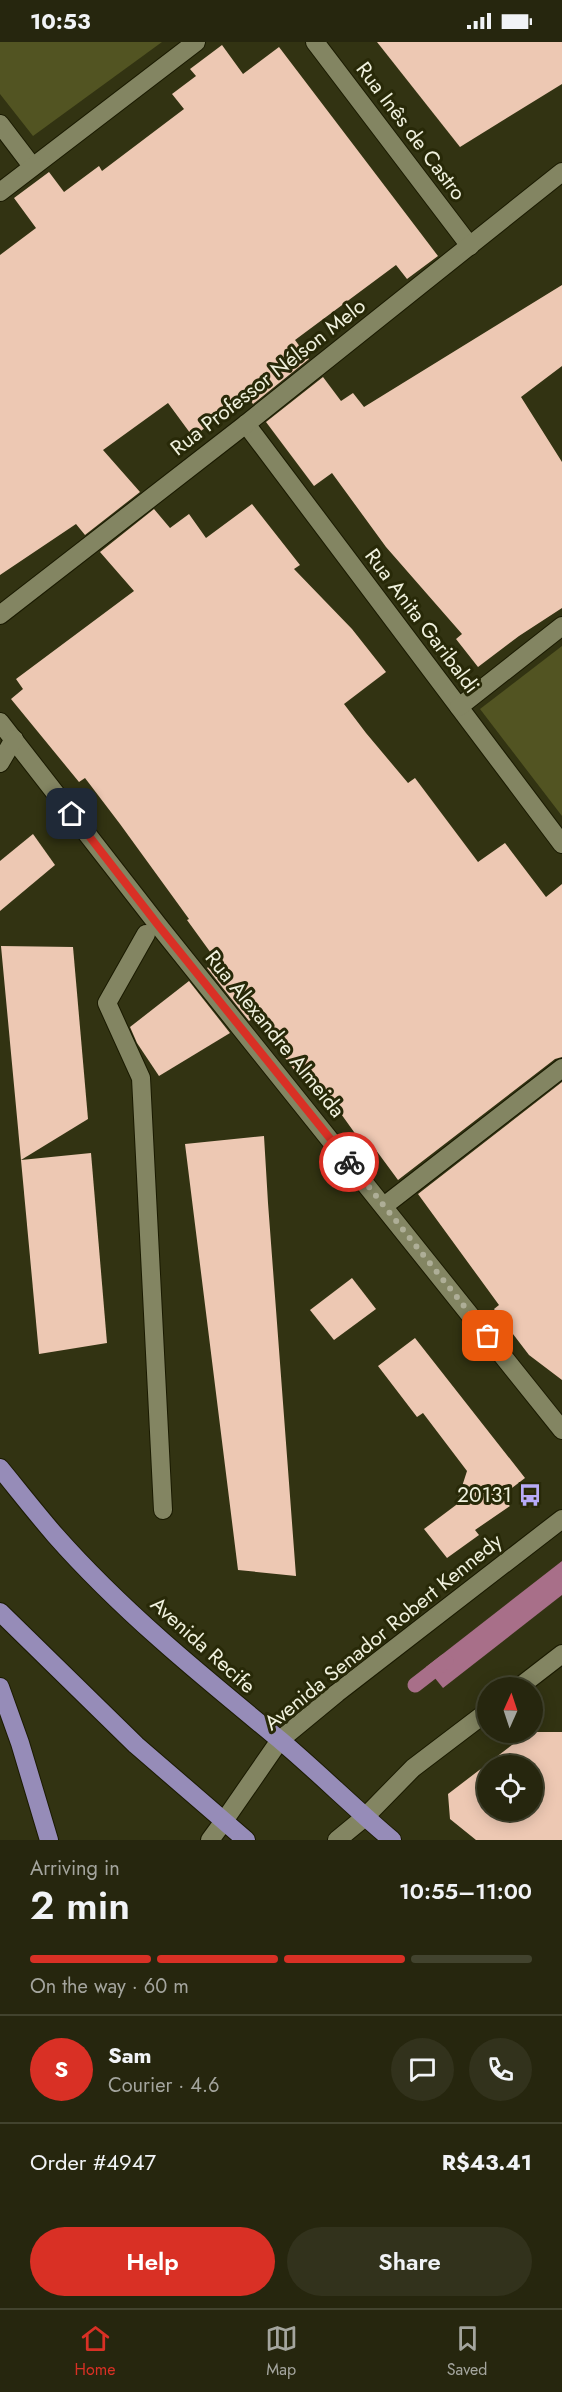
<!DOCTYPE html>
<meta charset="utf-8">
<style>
:root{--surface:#26260e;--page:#32321c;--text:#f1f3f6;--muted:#a4a59e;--line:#42432e;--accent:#d93025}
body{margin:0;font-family:Jost,sans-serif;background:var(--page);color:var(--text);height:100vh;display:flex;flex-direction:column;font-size:22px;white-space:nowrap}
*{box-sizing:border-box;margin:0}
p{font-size:20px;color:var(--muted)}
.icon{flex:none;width:33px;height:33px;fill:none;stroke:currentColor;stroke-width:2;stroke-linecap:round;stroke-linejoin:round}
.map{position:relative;height:1798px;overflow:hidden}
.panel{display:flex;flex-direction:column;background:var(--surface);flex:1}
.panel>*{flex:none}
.needle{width:39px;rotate:3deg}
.fabs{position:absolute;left:477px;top:1635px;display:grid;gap:12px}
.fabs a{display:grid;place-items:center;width:66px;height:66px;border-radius:50%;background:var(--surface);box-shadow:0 3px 15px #0003,0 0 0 2px var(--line);font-size:30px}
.pin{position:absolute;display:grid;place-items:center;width:51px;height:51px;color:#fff;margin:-26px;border-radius:12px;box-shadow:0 3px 9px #0006}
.courier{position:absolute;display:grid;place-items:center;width:60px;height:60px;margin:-30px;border:4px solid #d93025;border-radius:50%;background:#fff;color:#222;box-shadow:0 2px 8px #0007}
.head em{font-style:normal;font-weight:600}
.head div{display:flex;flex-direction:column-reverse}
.head{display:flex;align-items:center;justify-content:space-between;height:102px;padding:0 30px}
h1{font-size:39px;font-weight:600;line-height:45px}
.bar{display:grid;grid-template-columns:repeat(4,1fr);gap:9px 6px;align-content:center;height:72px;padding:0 30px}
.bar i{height:8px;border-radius:4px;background:var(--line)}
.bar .current{background:var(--accent)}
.bar p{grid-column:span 4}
.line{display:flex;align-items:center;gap:15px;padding:0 30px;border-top:2px solid var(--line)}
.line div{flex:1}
.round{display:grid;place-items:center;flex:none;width:63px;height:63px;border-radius:32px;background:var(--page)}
.action{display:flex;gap:12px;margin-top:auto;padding:12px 30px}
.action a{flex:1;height:69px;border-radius:36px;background:var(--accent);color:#fff;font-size:24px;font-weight:600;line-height:69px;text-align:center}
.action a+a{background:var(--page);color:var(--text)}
.status{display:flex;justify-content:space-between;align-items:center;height:42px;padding:0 30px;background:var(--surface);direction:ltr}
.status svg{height:16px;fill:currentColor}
.tab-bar{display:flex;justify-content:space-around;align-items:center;height:84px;border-top:2px solid var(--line);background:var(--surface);font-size:16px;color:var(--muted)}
.tab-bar a{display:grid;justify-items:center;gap:3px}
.tab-bar .current{color:var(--accent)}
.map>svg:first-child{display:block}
</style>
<div class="status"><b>10:53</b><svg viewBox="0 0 49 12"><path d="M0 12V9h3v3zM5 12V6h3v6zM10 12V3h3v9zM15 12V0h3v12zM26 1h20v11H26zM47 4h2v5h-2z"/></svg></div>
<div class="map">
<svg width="562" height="1798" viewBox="0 0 562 1798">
<rect width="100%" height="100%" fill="#323312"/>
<!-- green -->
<g fill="#525422">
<polygon points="0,0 162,0 33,94 0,52"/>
<polygon points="562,604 562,774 480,667"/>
</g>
<!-- water -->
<polygon fill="#a86f89" points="562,1519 562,1553 443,1646 426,1625"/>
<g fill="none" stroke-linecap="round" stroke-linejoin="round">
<!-- stream -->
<polyline stroke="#a86f89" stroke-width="15" points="415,1643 446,1619"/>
</g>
<!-- building -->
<g fill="#edc8b3" fill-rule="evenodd">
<polygon points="377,0 562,0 562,42 460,105"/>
<polygon points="222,3 243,32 279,5 438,214 407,237 396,223 295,298 309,317 253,362 247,354 193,395 168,361 103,408 140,450 85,493 76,482 0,533 0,213 36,186 14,156 49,130 64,150 99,124 102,129 184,67 172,52 196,34 190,27"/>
<polygon points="562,243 562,324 521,355 562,420 562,566 519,594 478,625 456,597 462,592 386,505 332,431 314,444 266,380 323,335 341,359 353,351 364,365"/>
<polygon points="252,462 300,523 294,527 352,587 386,630 344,662 366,691 408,741 415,736 478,820 505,801 546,855 562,842 562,1015 555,1017 398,1138 370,1100 364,1104 319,1041 309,1048 255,975 249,979 207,926 216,918 187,878 189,877 120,782 85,736 79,740 11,657 23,647 16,637 134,549 100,510 154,467 170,486 189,472 206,496"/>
<polygon points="33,792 55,823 0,869 0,819"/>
<polygon points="1,904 73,905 88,1077 21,1118"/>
<polygon points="189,939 230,991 159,1034 137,1001 130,985"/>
<polygon points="562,1040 562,1338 529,1313 494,1267 499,1263 418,1152"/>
<polygon points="264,1094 268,1161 296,1534 238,1528 185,1102"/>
<polygon points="91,1111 107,1301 39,1312 21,1118"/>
<polygon points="352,1236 376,1267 334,1298 310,1268"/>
<polygon points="415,1296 525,1436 500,1455 510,1464 475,1488 479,1493 447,1516 424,1487 456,1463 467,1429 423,1371 417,1375 378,1324"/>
<path d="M 529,1690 L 562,1690 L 562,1798 L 476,1798 L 450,1777 L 448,1752 ZM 488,1724 L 532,1724 L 532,1768 L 488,1768 Z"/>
</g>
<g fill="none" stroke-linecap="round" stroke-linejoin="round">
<!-- service casing -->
<g stroke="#1a1a00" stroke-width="20">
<polyline id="service" points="146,892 107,961 141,1036 163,1468"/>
</g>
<!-- minor casing -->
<g stroke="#1a1a00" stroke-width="20">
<g id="minor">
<polyline points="315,0 470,204"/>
<polyline points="0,82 32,124"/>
<polyline points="0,150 196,0"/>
<polyline points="246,382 562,802"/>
<polyline points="0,573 246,382 562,130"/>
<polyline points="459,665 562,584"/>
<polyline points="0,680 158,883 562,1388"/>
<polyline points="0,721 14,697"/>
<polyline points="384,1164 562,1026"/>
<polyline points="210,1798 224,1779"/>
<polyline points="337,1798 365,1775"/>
</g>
</g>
<!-- tertiary casing -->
<g stroke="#1a1a00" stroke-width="20">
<g id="tertiary">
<polyline points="518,1646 562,1612"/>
<polyline points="365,1775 413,1726 488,1669"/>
<polyline points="224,1779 280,1698 337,1651 562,1477"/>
</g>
</g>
<!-- primary casing -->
<g stroke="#1a1a00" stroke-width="20">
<g id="primary">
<path d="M 0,1426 C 18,1448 36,1471 55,1493 C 122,1569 202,1634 280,1698 C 318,1730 354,1766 392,1798"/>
<polyline points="0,1570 136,1703 246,1798"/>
<polyline points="0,1645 20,1701 49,1798"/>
</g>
</g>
<!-- service -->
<use href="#service" stroke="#838562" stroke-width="18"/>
<!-- minor -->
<use href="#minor" stroke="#838562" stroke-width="18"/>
<!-- tertiary -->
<use href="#tertiary" stroke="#838562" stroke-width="18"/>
<!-- primary -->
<use href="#primary" stroke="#968cb8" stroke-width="18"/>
</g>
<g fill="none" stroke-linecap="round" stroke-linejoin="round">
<!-- done -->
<polyline stroke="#aeae97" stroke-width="6" stroke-dasharray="0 10.8" points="349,1120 488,1294"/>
<!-- route -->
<polyline stroke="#d93025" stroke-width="8" points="72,772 158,883 349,1120"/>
</g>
<!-- icons -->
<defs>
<g id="bus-bare" transform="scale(1.8)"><path d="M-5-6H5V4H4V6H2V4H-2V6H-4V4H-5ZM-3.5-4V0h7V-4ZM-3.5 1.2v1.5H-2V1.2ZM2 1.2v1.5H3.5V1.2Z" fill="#b7abf8" stroke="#282908" stroke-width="2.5" paint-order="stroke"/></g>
</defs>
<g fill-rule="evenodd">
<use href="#bus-bare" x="530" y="1453"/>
</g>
<g text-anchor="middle" stroke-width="6" stroke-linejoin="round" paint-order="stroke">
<!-- street labels -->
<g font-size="21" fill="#f0f1de" stroke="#282908">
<text transform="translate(411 89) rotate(53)" y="7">Rua Inês de Castro</text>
<text transform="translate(268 335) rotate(-38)" y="7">Rua Professor Nélson Melo</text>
<text transform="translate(422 579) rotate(53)" y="7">Rua Anita Garibaldi</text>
<text transform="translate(275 992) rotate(51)" y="7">Rua Alexandre Almeida</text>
<text transform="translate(383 1590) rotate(-39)" y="7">Avenida Senador Robert Kennedy</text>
<text transform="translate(203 1603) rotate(42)" y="7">Avenida Recife</text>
</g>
<!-- poi labels -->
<g font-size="21" fill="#f0f1de" stroke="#282908" text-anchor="end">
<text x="512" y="1460">20131</text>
</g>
</g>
</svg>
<div class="fabs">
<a><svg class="needle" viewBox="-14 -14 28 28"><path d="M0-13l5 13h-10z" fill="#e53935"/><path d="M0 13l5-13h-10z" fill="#a4a59e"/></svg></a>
<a><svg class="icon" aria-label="locate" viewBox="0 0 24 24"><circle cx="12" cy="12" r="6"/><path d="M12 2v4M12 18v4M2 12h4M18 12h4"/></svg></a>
</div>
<div class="pin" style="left:488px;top:1294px;background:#ea580c"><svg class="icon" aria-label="bag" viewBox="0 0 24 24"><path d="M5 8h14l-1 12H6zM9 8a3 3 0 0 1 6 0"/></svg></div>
<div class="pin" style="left:72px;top:772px;background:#1f2937"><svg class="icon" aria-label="home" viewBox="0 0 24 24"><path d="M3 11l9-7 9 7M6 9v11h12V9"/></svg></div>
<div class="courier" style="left:349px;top:1120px"><svg class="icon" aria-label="bike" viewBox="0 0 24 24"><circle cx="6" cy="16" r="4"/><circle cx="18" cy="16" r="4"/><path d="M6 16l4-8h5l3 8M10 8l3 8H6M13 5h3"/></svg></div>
</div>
<section class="panel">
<div class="head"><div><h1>2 min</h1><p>Arriving in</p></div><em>10:55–11:00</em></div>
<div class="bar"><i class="current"></i><i class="current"></i><i class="current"></i><i></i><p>On the way · 60 m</p></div>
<div class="line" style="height:108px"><b class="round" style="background:var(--accent);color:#fff">S</b><div><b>Sam</b><p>Courier · 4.6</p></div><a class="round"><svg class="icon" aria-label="chat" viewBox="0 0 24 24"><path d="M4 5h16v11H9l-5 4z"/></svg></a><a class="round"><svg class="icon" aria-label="phone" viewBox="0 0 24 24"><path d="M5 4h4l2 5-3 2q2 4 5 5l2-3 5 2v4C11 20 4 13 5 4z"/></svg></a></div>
<div class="line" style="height:78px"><div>Order #4947</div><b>R$43.41</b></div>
<div class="action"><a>Help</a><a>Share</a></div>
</section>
<nav class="tab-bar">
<a class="current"><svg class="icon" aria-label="home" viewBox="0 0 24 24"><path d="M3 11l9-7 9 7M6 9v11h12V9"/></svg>Home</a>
<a><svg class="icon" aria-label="map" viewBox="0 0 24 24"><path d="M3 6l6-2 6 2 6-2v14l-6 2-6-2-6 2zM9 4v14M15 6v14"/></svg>Map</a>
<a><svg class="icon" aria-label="saved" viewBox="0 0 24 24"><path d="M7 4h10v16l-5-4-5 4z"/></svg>Saved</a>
</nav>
